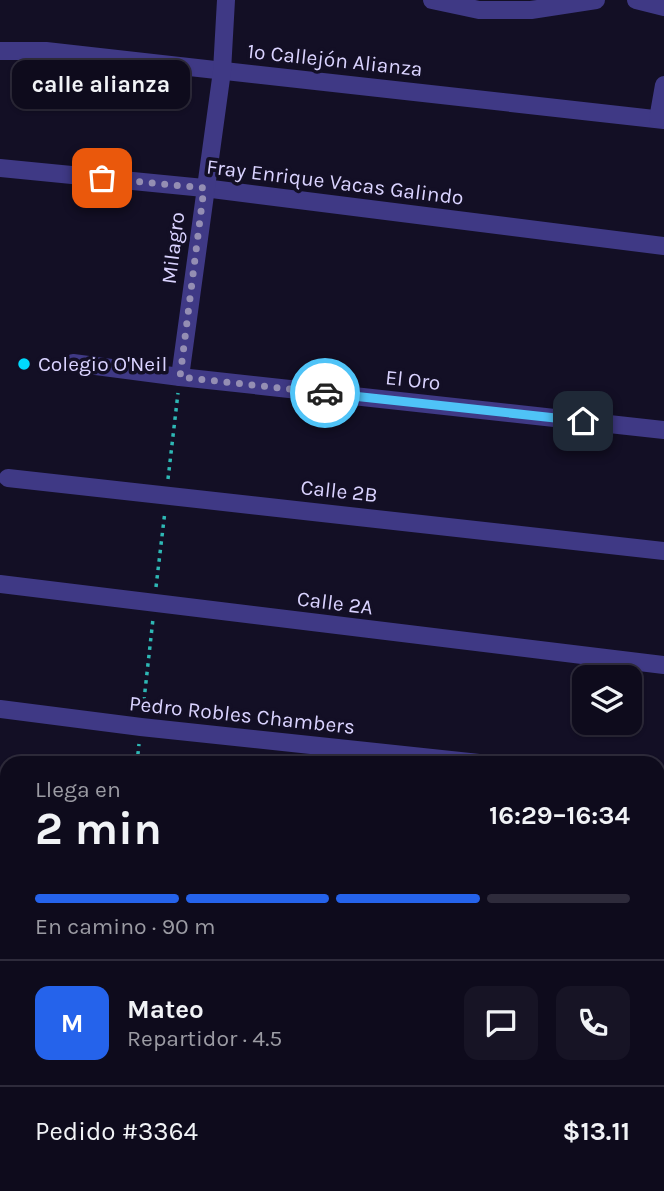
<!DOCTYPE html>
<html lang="es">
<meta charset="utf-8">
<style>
:root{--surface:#0e0b1c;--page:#171425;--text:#f1f3f6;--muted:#9b9ba3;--line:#2e2b3b;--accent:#2563eb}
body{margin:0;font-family:Karla,sans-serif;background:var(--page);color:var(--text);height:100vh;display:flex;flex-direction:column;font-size:26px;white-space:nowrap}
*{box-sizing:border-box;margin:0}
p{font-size:23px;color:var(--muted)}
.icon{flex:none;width:38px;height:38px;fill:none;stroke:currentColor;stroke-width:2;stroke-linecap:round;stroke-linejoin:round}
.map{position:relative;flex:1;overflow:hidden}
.details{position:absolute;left:0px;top:756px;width:665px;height:436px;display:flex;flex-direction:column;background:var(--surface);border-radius:21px 21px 0 0;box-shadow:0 2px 5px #0004,0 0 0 2px var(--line)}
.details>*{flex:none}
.fabs{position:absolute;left:572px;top:665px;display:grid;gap:14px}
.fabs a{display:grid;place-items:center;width:70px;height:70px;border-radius:14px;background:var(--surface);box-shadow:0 2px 5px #0004,0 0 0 2px var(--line);font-size:35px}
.pin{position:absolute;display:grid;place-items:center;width:60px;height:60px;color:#fff;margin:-30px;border-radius:14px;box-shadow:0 4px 10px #0006}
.courier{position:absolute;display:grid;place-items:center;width:70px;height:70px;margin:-35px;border:5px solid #4fc3f7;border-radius:50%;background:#fff;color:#222;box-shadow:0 2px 9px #0007}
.bubble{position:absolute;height:49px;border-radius:14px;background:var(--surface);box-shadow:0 2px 5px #0004,0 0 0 2px var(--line);font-size:23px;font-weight:700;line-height:49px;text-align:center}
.headline em{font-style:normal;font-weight:700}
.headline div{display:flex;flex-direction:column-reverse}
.headline{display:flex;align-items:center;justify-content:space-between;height:119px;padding:0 35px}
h1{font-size:46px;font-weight:700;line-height:52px}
.bar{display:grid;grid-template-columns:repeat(4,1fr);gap:10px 7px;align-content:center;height:84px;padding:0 35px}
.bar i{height:9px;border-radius:5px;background:var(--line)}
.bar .current{background:var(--accent)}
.bar p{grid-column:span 4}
.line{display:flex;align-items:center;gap:18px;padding:0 35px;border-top:2px solid var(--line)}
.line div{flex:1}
.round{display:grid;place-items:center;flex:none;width:74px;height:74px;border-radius:14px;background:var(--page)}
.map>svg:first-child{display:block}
</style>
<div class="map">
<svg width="664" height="1191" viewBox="0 0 664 1191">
<rect width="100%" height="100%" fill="#130f25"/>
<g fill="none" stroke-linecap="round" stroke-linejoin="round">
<!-- path -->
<g stroke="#2eb8b5" stroke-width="3.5" stroke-dasharray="3.5 5" stroke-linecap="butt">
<polyline points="168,479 178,393"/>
<polyline points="156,587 165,511"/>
<polyline points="143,709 153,619"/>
<polyline points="137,763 139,744"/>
</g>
<!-- street -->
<g stroke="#3f3985" stroke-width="18">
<polyline points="432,0 479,10 531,10 596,0"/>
<polyline points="636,0 664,7"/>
<polyline points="0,51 46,51 664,120"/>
<polyline points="658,119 664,85"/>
<polyline points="0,168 204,188 664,246"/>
<polyline points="73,363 180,377 664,430"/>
<polyline points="180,377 222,71 226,0"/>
<polyline points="8,478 664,551"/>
<polyline points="0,584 664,665"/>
<polyline points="0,709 141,727 479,763"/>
<polyline points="658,782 664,782"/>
<polyline points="0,822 7,823"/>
<polyline points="658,895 664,896"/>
<polyline points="0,932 7,932"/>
<polyline points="658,998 664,999"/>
<polyline points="658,1086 664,1031"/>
<polyline points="560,1185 563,1191"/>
<polyline points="186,1191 186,1185"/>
<polyline points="647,1191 647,1185"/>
</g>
<!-- secondary -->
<g stroke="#746aff" stroke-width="18">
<polyline points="0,1163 7,1162"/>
<polyline points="483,1185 531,1191"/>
</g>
</g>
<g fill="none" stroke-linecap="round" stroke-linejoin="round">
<!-- done -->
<polyline stroke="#948eb3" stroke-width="7" stroke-dasharray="0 12.6" points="102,178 204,188 180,377 325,393"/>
<!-- route -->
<polyline stroke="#4fc3f7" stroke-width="9" points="325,393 583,421"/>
</g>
<!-- markers -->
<circle fill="#00dafe" stroke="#130f25" stroke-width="2.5" cx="24" cy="364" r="7"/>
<g text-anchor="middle" stroke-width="7" stroke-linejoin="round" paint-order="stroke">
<!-- street labels -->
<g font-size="21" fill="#dad3ff" stroke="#130f25">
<text transform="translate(335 60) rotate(6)" y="7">1º Callejón Alianza</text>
<text transform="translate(335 182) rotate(7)" y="7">Fray Enrique Vacas Galindo</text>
<text transform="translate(173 248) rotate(-83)" y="7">Milagro</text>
<text transform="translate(413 380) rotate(6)" y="7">El Oro</text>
<text transform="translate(339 491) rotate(6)" y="7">Calle 2B</text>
<text transform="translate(335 603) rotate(7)" y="7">Calle 2A</text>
<text transform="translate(242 715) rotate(6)" y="7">Pedro Robles Chambers</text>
</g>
<!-- poi labels -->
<g font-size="21" fill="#dad3ff" stroke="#130f25" text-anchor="start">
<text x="38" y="371">Colegio O'Neil</text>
</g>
</g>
</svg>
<div class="fabs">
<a><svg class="icon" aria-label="layers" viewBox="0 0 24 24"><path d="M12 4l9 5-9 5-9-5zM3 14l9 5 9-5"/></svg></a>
</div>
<div class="pin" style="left:102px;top:178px;background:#ea580c"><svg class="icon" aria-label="bag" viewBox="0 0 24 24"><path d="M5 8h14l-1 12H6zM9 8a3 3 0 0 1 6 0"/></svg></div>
<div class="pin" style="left:583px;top:421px;background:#1f2937"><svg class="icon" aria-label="home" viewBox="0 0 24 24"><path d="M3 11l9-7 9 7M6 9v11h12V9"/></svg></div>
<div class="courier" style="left:325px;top:393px"><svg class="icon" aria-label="car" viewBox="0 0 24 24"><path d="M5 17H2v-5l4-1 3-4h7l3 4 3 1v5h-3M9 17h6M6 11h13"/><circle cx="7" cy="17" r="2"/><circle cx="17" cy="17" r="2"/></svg></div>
<div class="bubble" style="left:12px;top:60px;width:178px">calle alianza</div>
<section class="details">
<div class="headline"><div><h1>2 min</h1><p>Llega en</p></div><em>16:29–16:34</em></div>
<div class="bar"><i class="current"></i><i class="current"></i><i class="current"></i><i></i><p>En camino · 90 m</p></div>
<div class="line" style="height:126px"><b class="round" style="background:var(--accent);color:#fff">M</b><div><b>Mateo</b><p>Repartidor · 4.5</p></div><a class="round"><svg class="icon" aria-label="chat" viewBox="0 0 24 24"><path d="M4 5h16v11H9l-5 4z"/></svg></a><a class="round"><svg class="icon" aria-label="phone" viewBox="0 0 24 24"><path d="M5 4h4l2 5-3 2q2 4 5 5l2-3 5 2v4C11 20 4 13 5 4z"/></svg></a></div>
<div class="line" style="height:91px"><div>Pedido #3364</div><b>$13.11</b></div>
</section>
</div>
